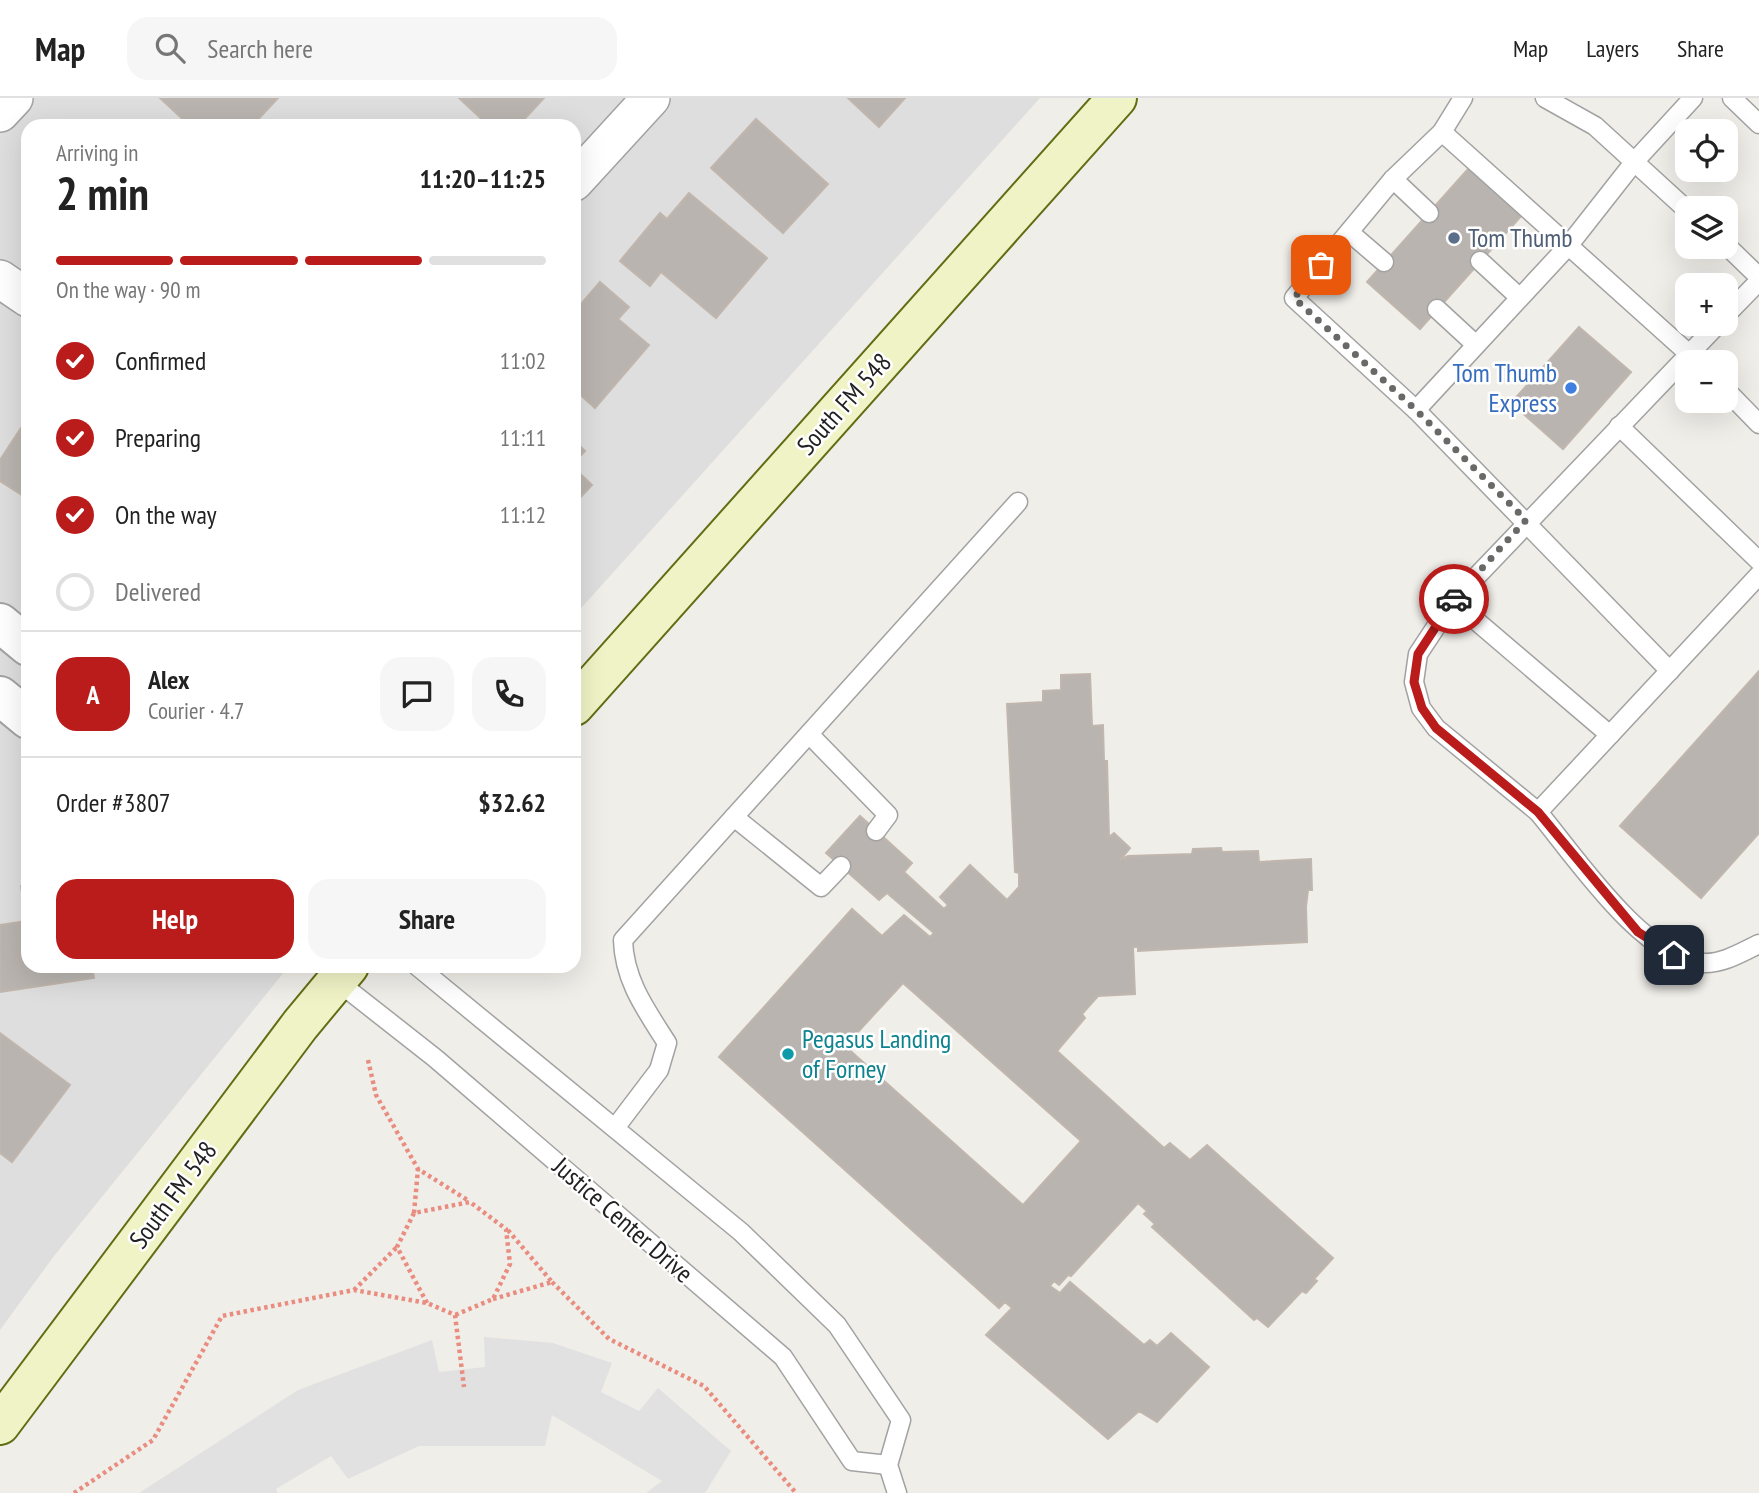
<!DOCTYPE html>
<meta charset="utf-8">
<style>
:root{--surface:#fff;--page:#f6f6f6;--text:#222;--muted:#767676;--line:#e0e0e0;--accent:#b91c1a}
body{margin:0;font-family:"PT Sans Narrow",sans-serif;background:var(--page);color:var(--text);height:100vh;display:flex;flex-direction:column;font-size:26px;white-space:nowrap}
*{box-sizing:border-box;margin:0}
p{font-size:23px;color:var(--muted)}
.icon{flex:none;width:38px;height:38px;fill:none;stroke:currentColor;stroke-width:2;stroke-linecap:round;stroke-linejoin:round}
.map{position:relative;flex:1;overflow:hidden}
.side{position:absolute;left:21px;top:21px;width:560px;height:854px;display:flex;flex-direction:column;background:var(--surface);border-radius:21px;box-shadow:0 7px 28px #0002}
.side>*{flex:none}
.buttons{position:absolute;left:1675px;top:21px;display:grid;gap:14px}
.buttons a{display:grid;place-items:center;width:63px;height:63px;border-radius:14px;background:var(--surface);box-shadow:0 7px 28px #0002;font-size:35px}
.pin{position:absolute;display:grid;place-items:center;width:60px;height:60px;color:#fff;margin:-30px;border-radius:14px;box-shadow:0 4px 10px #0006}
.courier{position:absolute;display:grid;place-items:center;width:70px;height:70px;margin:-35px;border:5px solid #b91c1a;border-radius:50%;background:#fff;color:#222;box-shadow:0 2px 9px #0007}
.headline em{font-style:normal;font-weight:700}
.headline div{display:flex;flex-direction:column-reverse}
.headline{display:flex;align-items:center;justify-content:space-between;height:119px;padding:0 35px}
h1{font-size:46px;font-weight:700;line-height:52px}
.bar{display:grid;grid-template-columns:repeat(4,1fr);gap:10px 7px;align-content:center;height:84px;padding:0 35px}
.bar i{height:9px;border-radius:5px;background:var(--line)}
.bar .on{background:var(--accent)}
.bar p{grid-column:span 4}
.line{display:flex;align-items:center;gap:18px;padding:0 35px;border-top:2px solid var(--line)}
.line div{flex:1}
.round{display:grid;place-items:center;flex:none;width:74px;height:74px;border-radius:21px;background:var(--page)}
ol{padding:0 35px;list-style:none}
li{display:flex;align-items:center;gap:21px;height:77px}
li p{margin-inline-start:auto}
li .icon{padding:7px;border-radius:50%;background:var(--accent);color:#fff;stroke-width:4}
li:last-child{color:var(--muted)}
li i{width:38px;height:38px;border:4px solid var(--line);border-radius:50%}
.action{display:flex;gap:14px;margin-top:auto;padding:14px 35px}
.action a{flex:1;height:80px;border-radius:21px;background:var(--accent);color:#fff;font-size:28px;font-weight:700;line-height:80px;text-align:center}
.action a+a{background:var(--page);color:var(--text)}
header{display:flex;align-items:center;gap:42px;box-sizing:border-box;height:98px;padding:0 35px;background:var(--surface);border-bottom:2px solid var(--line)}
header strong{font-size:33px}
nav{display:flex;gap:38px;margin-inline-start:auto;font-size:24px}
.search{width:490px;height:63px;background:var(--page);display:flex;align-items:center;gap:18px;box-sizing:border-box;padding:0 24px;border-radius:21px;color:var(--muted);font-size:26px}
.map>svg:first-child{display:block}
</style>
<header>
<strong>Map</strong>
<div class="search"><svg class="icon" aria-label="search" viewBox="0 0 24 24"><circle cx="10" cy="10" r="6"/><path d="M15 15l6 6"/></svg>Search here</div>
<nav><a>Map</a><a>Layers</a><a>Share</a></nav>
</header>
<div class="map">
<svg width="1759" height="1395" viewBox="0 0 1759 1395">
<rect width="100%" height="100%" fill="#f0eee9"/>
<!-- residential -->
<polygon fill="#dfdede" points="0,0 1040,0 574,518 574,28 28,28 28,868 289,868 54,1158 0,1232"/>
<!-- parking -->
<polygon fill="#e1e1e1" points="484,1239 553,1245 612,1265 601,1294 639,1313 658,1290 731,1353 705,1395 646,1395 662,1383 552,1317 545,1348 419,1348 348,1381 331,1358 276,1391 278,1395 139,1395 298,1292 432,1242 439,1274 485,1269"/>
<!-- building -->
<g fill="#b9b4af" stroke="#c0b6ad" stroke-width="2" fill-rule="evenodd">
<polygon points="160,0 278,0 252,28 190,28"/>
<polygon points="459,0 544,0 518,28 489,28"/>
<polygon points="848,0 905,0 879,29"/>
<polygon points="756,21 828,86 783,135 711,70"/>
<polygon points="1469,70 1522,117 1420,231 1367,184"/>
<polygon points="689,95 767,160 716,220 661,174 650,188 620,163 660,115 667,121"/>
<polygon points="600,184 629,209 618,221 649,247 595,310 574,291 574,214"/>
<polygon points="1579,229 1631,274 1563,351 1511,305"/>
<polygon points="28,319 28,401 0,383 0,362"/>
<polygon points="574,342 585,353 574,365"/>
<polygon points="574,370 592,387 574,406"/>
<polygon points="1759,573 1759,735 1701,800 1620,728"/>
<path d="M 1090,576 L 1092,628 L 1103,627 L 1104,663 L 1107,663 L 1109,739 L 1114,735 L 1130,750 L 1120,762 L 1128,758 L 1192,756 L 1193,751 L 1221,750 L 1222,754 L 1258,753 L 1259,764 L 1311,761 L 1312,792 L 1308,792 L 1306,809 L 1307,844 L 1138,853 L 1138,849 L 1133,849 L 1135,896 L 1098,898 L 1082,916 L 1085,920 L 1057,953 L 1164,1050 L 1170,1045 L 1190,1062 L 1207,1047 L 1333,1160 L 1314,1181 L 1317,1183 L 1306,1195 L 1302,1193 L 1268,1229 L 1257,1220 L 1254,1222 L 1152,1129 L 1155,1126 L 1144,1116 L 1147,1113 L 1138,1105 L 1071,1178 L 1068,1177 L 1059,1187 L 1054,1183 L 1050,1188 L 1060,1195 L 1070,1184 L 1144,1247 L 1150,1242 L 1157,1248 L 1171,1235 L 1209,1269 L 1157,1324 L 1139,1313 L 1108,1341 L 986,1237 L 1012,1210 L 1005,1204 L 999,1210 L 719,959 L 852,811 L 882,838 L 904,817 L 930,839 L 934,835 L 887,795 L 879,802 L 826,755 L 860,718 L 912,765 L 904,774 L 944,811 L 948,807 L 940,799 L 970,767 L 1007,802 L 1019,789 L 1019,775 L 1015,774 L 1007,606 L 1043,604 L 1043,593 L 1061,592 L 1061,577 ZM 903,885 L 1081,1043 L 1023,1107 L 845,948 Z"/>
<polygon points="28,787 28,868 92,868 94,880 0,894 0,827 26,823 21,788"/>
<polygon points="0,935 70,987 12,1064 0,1055"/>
</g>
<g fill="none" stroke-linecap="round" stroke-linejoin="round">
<!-- service casing -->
<g stroke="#a2a2a2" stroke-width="21">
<g id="service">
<polyline points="1463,0 1442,34 1393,81 1294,200 1416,312 1670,573"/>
<polyline points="1545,0 1595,28 1687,112"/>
<polyline points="1732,0 1759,26"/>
<polyline points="1442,34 1698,264"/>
<polyline points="1393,81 1429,115"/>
<polyline points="1349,134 1384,164"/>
<polyline points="1726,147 1759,179"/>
<polyline points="1480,163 1519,199"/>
<polyline points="1437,211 1475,246"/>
<polyline points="1726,217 1759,183"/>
<polyline points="1726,292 1759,326"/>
<polyline points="1416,312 1569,147 1635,63 1693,0"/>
<polyline points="1619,328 1759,463"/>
<path d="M 1759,477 L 1538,714 C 1575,758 1643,861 1703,865 C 1723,866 1742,854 1759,846"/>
<polyline points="1453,503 1610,637"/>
<polyline points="809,636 888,717 876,733"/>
<polyline points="1538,714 1436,630 1421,610 1414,584 1418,556 1453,503 1718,226"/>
<polyline points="734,719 821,789 841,768"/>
<polyline points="417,868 741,1134 837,1227 901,1322 888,1367 897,1395"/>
<polyline points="337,883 435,960 783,1259 852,1363 888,1367"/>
<path d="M 615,1030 L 659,972 L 667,945 C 646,912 624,882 623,842 L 1018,404"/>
</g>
</g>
<!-- minor casing -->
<g stroke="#a2a2a2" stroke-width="40">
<g id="minor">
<polyline points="0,15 14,0"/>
<polyline points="574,84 651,0"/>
<polyline points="0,181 28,200"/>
</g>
</g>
<!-- tertiary casing -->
<g stroke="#a2a2a2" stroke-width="42">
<g id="tertiary">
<polyline points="0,525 28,548"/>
<polyline points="0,598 28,621"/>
</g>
</g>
<!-- secondary casing -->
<g stroke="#626d13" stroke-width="42">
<g id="secondary">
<polyline points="574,608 1117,0"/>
<polyline points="0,1327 300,927 349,868"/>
</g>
</g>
<!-- path -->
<g stroke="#e98d81" stroke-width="4.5" stroke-dasharray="3.5 3.5" stroke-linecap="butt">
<polyline points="368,962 376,997 418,1071 469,1103"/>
<polyline points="414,1115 418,1071"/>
<polyline points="552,1184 609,1241 704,1288 796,1395"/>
<polyline points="354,1192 397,1149"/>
<polyline points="493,1201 552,1184 507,1131"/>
<polyline points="427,1205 397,1149 414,1115 470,1104 506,1131 510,1166 493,1201 455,1217"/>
<polyline points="74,1395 153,1342 222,1218 354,1192 427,1205 455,1217 464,1289"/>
</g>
<!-- service -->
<use href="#service" stroke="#fff" stroke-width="18"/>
<!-- minor -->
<use href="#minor" stroke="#fff" stroke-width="37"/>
<!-- tertiary -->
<use href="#tertiary" stroke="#fff" stroke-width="38"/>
<!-- secondary -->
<use href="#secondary" stroke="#f0f3c5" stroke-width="38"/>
</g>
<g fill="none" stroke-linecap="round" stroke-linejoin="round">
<!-- done -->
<polyline stroke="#696967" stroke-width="7" stroke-dasharray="0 12.6" points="1321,167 1294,200 1416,312 1526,422 1454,501"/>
<!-- route -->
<polyline stroke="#b91c1a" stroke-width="9" points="1454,501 1418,556 1414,584 1422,610 1436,630 1538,714 1638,834 1674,857"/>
</g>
<!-- markers -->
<circle fill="#5c6f8a" stroke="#fff" stroke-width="2.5" cx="1454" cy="140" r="7"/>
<circle fill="#3f7fe0" stroke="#fff" stroke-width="2.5" cx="1571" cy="290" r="7"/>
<circle fill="#0f9aa8" stroke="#fff" stroke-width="2.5" cx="788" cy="956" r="7"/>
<g text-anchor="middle" stroke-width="5" stroke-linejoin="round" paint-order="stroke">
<!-- service labels -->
<g font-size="26" fill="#4e5e75" stroke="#fff" text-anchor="start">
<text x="1468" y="149">Tom Thumb</text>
</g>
<!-- shop labels -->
<g font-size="26" fill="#366cbe" stroke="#fff" text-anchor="end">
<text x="1557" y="284">Tom Thumb<tspan x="1557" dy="30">Express</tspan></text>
</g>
<!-- street labels -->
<g font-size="26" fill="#212121" stroke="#fff">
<text transform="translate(844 306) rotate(-48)" y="9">South FM 548</text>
<text transform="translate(173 1097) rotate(-53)" y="9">South FM 548</text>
<text transform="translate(623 1122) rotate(41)" y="9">Justice Center Drive</text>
</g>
<!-- culture labels -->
<g font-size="26" fill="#0d838f" stroke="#fff" text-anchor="start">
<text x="802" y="950">Pegasus Landing<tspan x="802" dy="30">of Forney</tspan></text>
</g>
</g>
</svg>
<div class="buttons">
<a><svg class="icon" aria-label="locate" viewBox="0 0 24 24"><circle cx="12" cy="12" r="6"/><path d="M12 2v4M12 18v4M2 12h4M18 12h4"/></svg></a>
<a><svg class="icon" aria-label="layers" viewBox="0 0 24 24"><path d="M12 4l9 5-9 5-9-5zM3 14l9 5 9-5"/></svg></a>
<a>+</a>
<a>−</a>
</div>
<div class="pin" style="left:1321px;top:167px;background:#ea580c"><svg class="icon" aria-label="bag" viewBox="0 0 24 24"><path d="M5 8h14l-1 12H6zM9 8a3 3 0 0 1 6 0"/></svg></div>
<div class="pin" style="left:1674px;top:857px;background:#1f2937"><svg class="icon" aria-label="home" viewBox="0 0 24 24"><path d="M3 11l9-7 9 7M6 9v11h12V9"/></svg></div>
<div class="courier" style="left:1454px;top:501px"><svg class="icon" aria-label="car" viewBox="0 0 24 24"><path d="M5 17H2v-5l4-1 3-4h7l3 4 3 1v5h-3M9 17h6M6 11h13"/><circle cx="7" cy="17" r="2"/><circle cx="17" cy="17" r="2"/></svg></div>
<section class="side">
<div class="headline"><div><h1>2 min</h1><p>Arriving in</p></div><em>11:20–11:25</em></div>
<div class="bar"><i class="on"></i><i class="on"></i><i class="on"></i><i></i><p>On the way · 90 m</p></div>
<ol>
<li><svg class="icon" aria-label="check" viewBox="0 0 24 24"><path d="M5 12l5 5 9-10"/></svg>Confirmed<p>11:02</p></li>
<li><svg class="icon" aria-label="check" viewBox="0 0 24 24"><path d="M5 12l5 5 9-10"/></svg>Preparing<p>11:11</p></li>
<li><svg class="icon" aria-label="check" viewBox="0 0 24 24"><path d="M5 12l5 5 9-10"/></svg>On the way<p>11:12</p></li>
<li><i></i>Delivered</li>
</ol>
<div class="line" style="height:126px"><b class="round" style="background:var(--accent);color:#fff">A</b><div><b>Alex</b><p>Courier · 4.7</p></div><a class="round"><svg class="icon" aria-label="chat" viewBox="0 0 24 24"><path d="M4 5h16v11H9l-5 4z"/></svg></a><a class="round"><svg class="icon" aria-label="phone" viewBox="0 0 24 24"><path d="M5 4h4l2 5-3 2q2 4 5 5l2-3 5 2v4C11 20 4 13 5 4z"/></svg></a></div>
<div class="line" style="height:91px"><div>Order #3807</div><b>$32.62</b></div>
<div class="action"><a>Help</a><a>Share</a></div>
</section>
</div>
